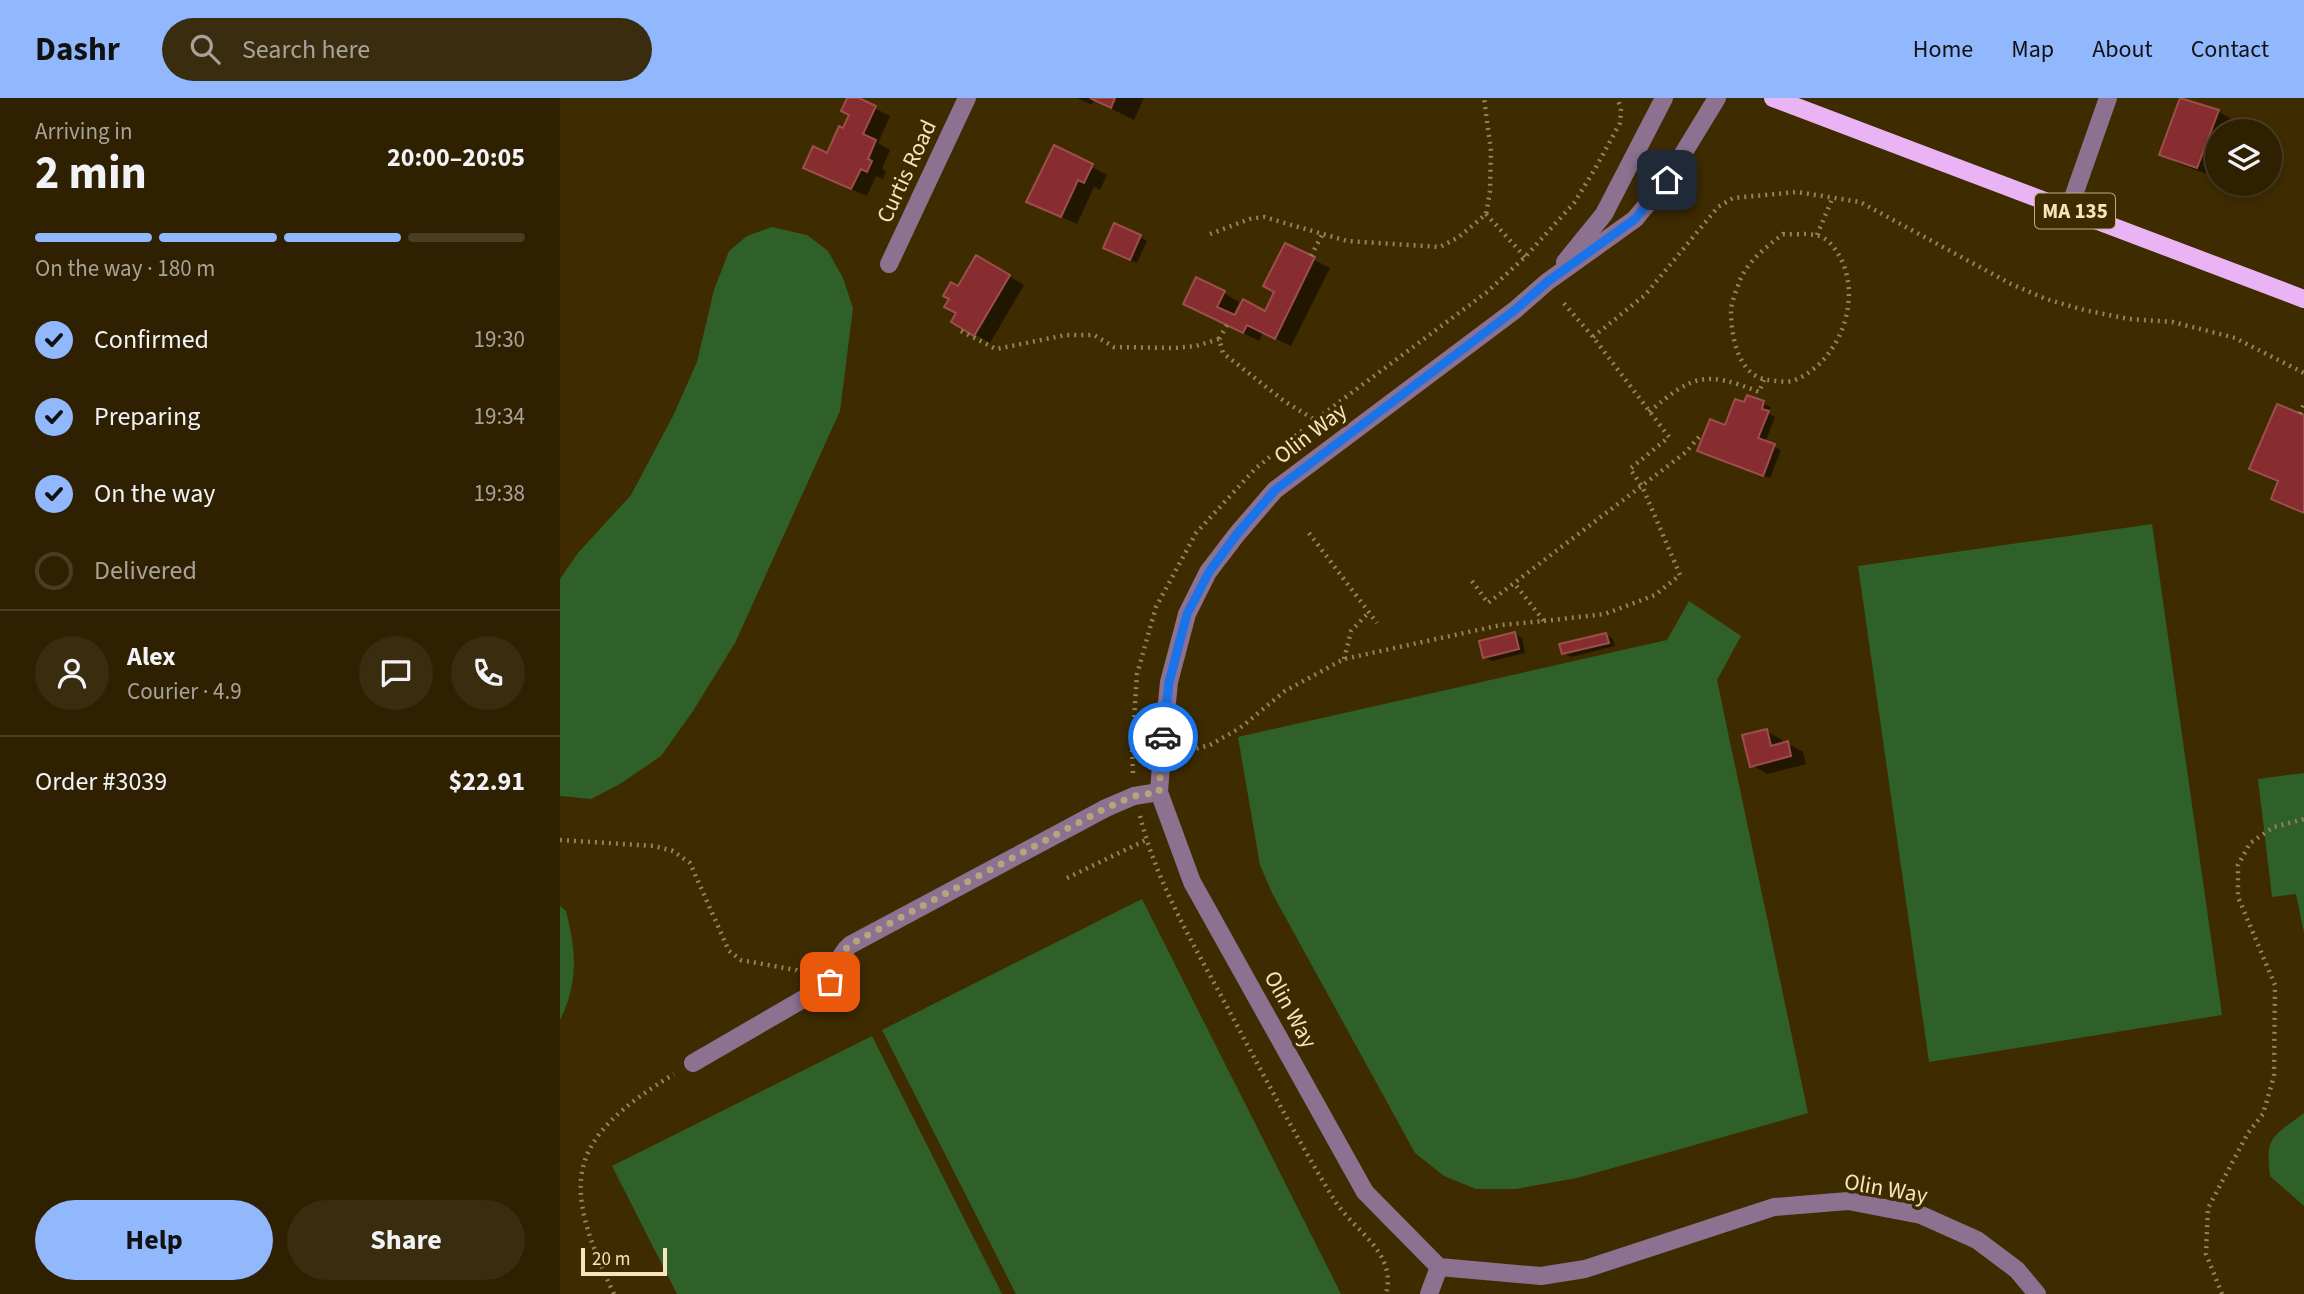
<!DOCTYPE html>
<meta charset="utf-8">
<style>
:root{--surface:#2e2000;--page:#3a2d0f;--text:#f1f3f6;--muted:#a7a399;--line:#493e22;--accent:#91b8fd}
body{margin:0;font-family:"Source Sans 3",sans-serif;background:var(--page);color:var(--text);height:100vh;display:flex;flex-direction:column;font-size:26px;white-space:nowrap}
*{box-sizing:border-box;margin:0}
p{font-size:23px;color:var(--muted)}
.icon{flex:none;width:38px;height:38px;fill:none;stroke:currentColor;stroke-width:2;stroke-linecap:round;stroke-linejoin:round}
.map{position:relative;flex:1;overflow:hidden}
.drawer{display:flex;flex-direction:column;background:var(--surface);width:560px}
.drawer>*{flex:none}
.buttons{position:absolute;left:1645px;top:21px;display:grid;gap:14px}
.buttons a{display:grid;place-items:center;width:77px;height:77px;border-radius:50%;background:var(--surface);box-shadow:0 4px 10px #0003,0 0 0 2px var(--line);font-size:35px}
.scale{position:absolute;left:21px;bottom:18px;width:86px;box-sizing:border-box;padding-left:7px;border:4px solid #f8e3bf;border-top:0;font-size:19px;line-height:24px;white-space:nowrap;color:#f8e3bf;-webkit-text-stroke:5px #3e2b00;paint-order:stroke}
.pin{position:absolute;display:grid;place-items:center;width:60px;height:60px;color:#fff;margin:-30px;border-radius:14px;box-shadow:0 4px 10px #0006}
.courier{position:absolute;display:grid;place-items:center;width:70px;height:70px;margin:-35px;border:5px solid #1a73e8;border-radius:50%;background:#fff;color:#222;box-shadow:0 2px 9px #0007}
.summary em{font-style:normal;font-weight:700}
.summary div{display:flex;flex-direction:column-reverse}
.summary{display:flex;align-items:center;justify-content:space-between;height:119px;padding:0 35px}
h1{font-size:46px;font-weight:700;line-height:52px}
.bar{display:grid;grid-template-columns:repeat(4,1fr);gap:10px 7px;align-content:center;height:84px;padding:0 35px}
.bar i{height:9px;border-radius:5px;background:var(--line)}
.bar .active{background:var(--accent)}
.bar p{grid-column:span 4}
.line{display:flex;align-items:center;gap:18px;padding:0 35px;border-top:2px solid var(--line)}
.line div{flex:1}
.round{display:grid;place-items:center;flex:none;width:74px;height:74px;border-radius:37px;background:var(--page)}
ol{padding:0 35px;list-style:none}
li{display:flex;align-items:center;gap:21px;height:77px}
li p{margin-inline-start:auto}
li .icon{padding:7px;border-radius:50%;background:var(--accent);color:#111;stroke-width:4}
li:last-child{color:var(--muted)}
li i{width:38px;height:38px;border:4px solid var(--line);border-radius:50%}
.button{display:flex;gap:14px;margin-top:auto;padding:14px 35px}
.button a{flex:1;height:80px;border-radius:42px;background:var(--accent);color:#111;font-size:28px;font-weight:700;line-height:80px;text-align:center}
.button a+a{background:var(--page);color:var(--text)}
header{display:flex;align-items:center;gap:42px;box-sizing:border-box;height:98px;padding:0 35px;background:var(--accent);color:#111}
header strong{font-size:33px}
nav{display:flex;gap:38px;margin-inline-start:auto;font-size:24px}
.search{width:490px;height:63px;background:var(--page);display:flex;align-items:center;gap:18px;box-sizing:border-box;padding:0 24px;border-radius:38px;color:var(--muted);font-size:26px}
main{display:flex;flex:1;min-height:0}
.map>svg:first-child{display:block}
</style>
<header>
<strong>Dashr</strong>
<div class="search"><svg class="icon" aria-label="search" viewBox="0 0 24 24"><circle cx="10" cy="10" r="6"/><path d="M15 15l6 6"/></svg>Search here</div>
<nav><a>Home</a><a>Map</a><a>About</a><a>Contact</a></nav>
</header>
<main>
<section class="drawer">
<div class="summary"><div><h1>2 min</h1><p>Arriving in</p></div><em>20:00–20:05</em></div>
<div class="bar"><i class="active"></i><i class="active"></i><i class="active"></i><i></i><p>On the way · 180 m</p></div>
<ol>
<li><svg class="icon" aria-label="check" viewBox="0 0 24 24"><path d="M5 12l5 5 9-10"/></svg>Confirmed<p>19:30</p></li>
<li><svg class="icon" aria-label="check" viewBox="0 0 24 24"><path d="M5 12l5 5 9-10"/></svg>Preparing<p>19:34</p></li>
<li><svg class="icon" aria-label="check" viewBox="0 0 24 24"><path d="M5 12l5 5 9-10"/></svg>On the way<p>19:38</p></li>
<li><i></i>Delivered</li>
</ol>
<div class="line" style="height:126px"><a class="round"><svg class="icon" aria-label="person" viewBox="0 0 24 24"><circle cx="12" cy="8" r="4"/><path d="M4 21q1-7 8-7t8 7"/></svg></a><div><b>Alex</b><p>Courier · 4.9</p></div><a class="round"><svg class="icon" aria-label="chat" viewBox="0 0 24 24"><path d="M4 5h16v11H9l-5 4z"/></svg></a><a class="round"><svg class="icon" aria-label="phone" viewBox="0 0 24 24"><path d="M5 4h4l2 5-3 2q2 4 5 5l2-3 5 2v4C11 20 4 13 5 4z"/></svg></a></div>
<div class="line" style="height:91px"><div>Order #3039</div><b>$22.91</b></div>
<div class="button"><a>Help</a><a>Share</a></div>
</section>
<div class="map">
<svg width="1744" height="1196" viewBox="0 0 1744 1196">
<rect width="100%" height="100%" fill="#3e2b00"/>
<!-- green -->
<g fill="#30602a">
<polygon points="212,129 247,137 268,153 283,180 293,210 280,313 175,545 133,613 101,658 60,686 31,701 0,698 0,481 18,455 71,397 113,318 137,264 154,192 169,153 187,138"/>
<polygon points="1592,426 1662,917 1369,964 1298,468"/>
<polygon points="1129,503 1181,538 1157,582 1248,1015 1017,1080 956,1091 916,1091 884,1078 855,1055 712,795 700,767 678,639 1107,542"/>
<polygon points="1744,675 1744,835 1736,796 1712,799 1698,681"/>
<polygon points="582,801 781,1196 456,1196 322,932"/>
<path d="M 0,808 L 6,813 C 16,854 19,882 0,922 Z"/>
<polygon points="312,938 442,1196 117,1196 52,1068"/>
<path d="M 1744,1015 L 1744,1108 L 1710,1078 C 1705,1037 1713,1039 1744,1015 Z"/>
</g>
<!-- shadow -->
<g fill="#0007">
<polygon points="289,0 295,0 330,18 318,45 330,52 322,71 326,73 323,81 316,78 307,98 260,78 268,57 284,33 291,17"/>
<polygon points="517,0 584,0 574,22 534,2 532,7"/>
<polygon points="1622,0 1658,13 1673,22 1669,33 1657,33 1657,65 1652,78 1617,65 1602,56"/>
<polygon points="494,49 547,77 540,92 534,89 517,126 468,103"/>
<polygon points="580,139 587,143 577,165 552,153"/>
<polygon points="725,147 770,170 731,248 703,235 699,243 641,214 664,195 679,204 672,218 706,215 716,194"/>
<polygon points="417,160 464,187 430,245 393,223 398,215 399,191"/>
<polygon points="1188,299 1211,309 1208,315 1215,319 1205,345 1221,352 1210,380 1146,356"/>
<polygon points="1718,308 1744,319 1744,416 1713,400 1719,386 1692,371"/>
<polygon points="955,536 962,540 965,555 932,563 924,559"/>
<polygon points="1046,537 1053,541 1055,548 1011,559 1003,555"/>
<polygon points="1207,633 1222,642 1223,646 1227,645 1243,654 1246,666 1207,676 1192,667"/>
</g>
<!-- building -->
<g fill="#872c2f" stroke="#9c4e4d" stroke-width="2">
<polygon points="287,0 299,0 316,8 303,36 316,42 308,61 312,63 307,74 301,71 291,91 243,70 253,48 267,55 279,28 283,30 289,17 281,13"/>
<polygon points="530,0 555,0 551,10"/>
<polygon points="1620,0 1659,12 1637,70 1599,57"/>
<polygon points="494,47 533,66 524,85 518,82 501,119 466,104"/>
<polygon points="554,125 581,137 570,162 543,150"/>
<polygon points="725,145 755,159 715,241 687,227 683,235 623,206 636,179 665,193 657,209 675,217 683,201 705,213 714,194 703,188"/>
<polygon points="416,157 450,177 414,238 391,224 396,215 384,209 389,201 383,198 391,184 398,188"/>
<polygon points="1187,297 1204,303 1202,311 1209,313 1198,340 1215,346 1203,378 1137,353 1150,321 1165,327 1175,301 1184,304"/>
<polygon points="1717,306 1744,317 1744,415 1711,401 1718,383 1689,371"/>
<polygon points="955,534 959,551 923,560 919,543"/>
<polygon points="1046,535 1049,545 1002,556 999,546"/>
<polygon points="1207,631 1211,648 1228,643 1231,658 1190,669 1182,637"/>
</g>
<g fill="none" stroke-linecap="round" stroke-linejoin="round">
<!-- path -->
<g stroke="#95825a" stroke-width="4.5" stroke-dasharray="2 5" stroke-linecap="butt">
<polyline points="926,116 965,159"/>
<polyline points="650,136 690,121 704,119 787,143 880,149 899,139 926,116 930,93 931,53 924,0"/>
<path d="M 1223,136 C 1233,137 1245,135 1255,137 C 1268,139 1275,150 1281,161 C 1302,203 1279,264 1235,282 C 1228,285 1216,283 1208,282 C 1178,278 1171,238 1171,213 C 1171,204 1177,191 1180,182 C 1190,161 1205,150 1223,136 Z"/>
<polyline points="1257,137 1273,99"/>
<polyline points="751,158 762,137"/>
<polyline points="667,227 659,241 663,255 724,303 755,322"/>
<polyline points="401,233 436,251 506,237 534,237 554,249 614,250 636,248 659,241"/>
<polyline points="1033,239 1085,197 1158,109 1173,100 1237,94 1300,104 1451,186 1486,201 1524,212 1569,221 1613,224 1675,240 1744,275"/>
<path d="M 1089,314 C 1133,277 1144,272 1199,294 L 1204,282"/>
<polyline points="1740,316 1744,306"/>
<polyline points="749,435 817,525"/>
<polyline points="912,483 928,505 1126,354 1139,339"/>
<polyline points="984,523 1045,516 1095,497 1120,477 1082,388 1070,371 1109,339 1033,239 1001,202"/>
<polyline points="784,561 791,533 809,514"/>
<polyline points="623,654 650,647 680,630 725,593 784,561 941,527 984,523 954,485"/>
<polyline points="573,675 572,653 577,576 596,509 636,435 695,371 755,322 927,194 965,159 1014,105 1035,71 1060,25 1061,10 1057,0"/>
<path d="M 580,718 C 597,786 633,845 666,907 C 701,972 736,1040 775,1103 C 795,1134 837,1154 826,1196"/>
<polyline points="0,742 94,748 113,753 130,765 169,853 181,862 236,872 243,877"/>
<polyline points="507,780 586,742"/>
<path d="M 54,1196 C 0,1083 6,1042 114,976"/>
<polyline points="1662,1196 1646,1156 1648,1110 1688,1035 1703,1016 1714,978 1715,887 1678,799 1678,767 1690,745 1714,729 1744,721"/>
</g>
<!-- minor -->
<g stroke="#8c7190" stroke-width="18">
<polyline points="1157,0 1107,82 1075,121 987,184 955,212 715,392 677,436 648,474 627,516 609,584 602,655 599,694 632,784 805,1094 879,1169 981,1178 1025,1171 1214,1109 1288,1103 1361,1117 1417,1142 1457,1172 1477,1196"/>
<polyline points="1509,111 1548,0"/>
<polyline points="1005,164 1044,116 1104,0"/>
<polyline points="329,166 407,0"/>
<path d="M 133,965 L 264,889 C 278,878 276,858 290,847 L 546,710 L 574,698 L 599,694"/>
<polyline points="869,1196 879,1169"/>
</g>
<!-- major -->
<polyline stroke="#eab3f3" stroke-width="18" points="1213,0 1744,201"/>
</g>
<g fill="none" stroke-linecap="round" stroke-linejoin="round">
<!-- done -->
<polyline stroke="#b7a37c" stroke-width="7" stroke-dasharray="0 12.6" points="270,884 282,856 289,847 546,710 574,698 599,694 603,639"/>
<!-- route -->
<polyline stroke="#1a73e8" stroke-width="9" points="603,639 609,584 627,516 649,474 677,436 715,392 955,212 987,184 1075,121 1107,82"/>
</g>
<g text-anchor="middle" stroke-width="7" stroke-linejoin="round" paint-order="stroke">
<!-- shield labels -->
<rect fill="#3e2b00" stroke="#c0ac86" stroke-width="2" x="1475" y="95.5" width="80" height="35" rx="5"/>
<g font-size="21" font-weight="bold" fill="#f8e3bf">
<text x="1515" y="120">MA 135</text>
</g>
<!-- street labels -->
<g font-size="23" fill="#f8e3bf" stroke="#3e2b00">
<text transform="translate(346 73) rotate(-65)" y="8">Curtis Road</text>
<text transform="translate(750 335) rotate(-37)" y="8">Olin Way</text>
<text transform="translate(731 911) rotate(61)" y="8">Olin Way</text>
<text transform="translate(1326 1090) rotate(10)" y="8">Olin Way</text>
</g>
</g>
</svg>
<div class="buttons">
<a><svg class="icon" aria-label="layers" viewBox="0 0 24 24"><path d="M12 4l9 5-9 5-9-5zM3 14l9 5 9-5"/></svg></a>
</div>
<div class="scale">20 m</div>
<div class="pin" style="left:270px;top:884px;background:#ea580c"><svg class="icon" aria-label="bag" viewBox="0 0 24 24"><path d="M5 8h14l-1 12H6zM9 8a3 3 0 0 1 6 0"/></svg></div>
<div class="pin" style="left:1107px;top:82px;background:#1f2937"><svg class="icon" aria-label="home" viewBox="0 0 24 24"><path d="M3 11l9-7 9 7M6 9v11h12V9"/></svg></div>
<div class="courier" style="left:603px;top:639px"><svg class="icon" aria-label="car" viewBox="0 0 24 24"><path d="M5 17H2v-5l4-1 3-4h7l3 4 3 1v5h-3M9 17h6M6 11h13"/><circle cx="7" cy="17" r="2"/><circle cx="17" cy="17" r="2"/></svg></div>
</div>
</main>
